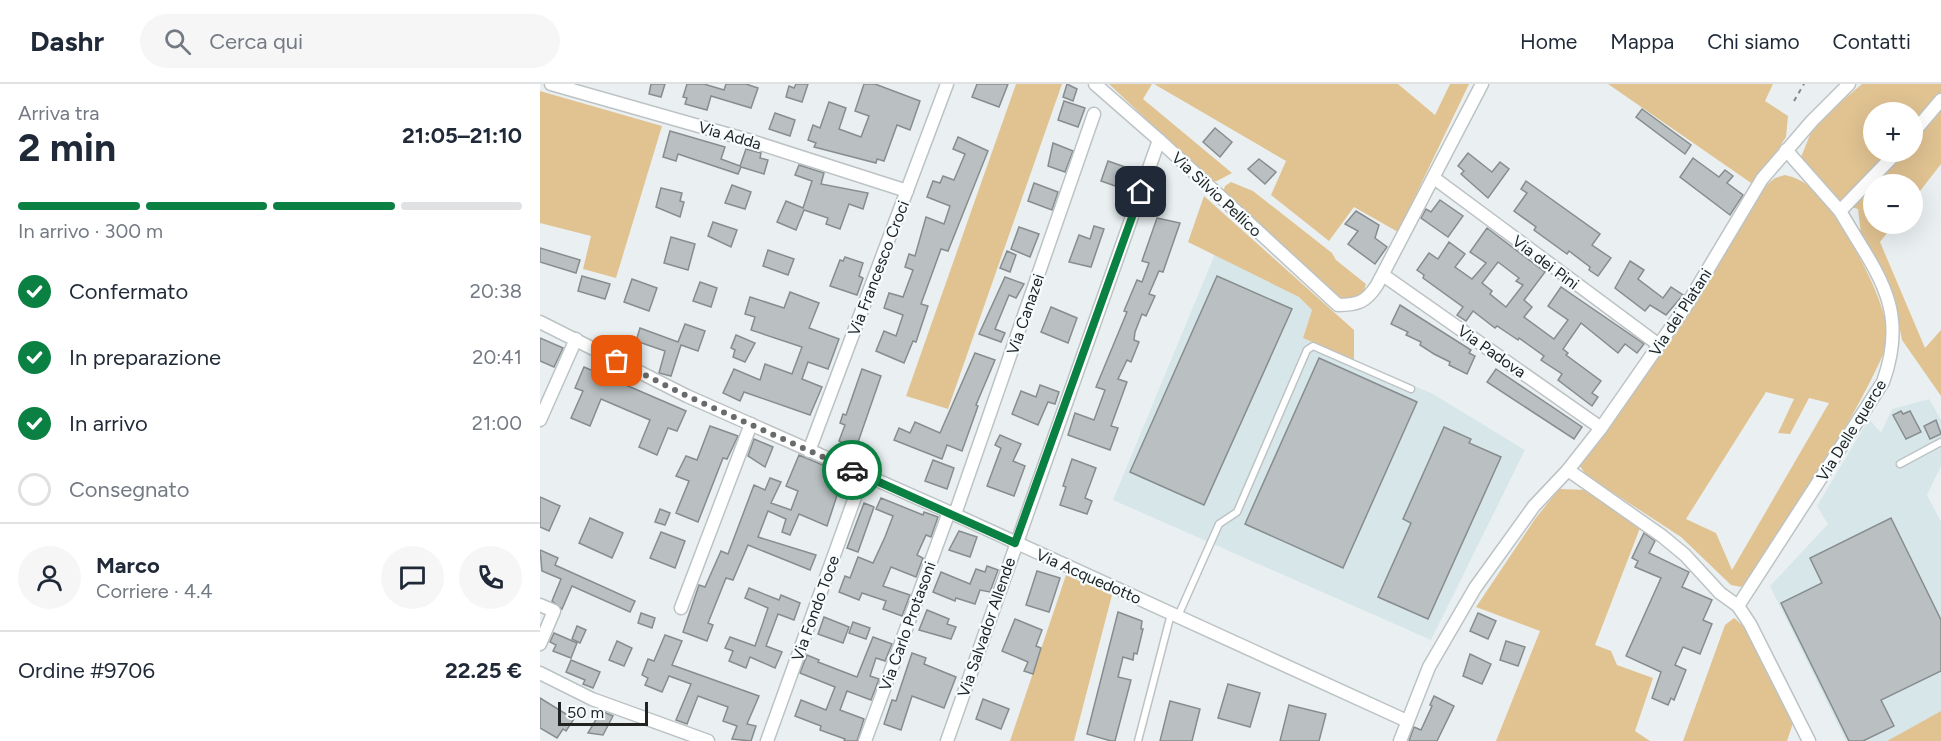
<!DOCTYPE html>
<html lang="it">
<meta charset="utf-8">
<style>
:root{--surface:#fff;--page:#f6f6f7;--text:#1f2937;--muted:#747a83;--line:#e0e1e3;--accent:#0b8043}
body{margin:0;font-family:Figtree,sans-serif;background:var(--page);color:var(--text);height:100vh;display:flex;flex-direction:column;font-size:22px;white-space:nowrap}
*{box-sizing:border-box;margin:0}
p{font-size:20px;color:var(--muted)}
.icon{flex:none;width:33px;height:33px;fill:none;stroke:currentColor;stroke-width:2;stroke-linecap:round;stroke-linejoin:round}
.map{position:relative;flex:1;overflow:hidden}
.side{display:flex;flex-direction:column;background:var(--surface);width:540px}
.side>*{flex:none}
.fabs{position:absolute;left:1323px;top:18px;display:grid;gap:12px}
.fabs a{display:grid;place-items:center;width:60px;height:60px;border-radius:50%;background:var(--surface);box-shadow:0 6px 24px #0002;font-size:30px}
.scale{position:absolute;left:18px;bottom:15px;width:90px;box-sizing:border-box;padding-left:6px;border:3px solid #222424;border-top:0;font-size:16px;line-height:21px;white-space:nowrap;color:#222424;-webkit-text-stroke:4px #f7fdff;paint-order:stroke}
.pin{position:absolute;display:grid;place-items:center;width:51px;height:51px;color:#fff;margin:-26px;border-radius:12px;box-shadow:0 3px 9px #0006}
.courier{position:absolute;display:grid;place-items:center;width:60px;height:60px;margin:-30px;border:4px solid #0b8043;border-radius:50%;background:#fff;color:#222;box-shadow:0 2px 8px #0007}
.overview em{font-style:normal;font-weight:700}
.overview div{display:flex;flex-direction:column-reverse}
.overview{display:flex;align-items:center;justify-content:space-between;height:102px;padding:0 18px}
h1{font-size:39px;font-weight:700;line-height:45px}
.bar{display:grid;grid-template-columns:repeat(4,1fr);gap:9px 6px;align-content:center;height:72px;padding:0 18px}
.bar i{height:8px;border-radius:4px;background:var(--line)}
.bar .on{background:var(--accent)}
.bar p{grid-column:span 4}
.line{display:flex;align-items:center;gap:15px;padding:0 18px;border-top:2px solid var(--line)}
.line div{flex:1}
.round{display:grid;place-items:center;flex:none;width:63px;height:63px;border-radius:32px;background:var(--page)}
ol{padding:0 18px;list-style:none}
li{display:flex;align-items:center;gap:18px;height:66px}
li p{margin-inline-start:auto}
li .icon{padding:6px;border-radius:50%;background:var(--accent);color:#fff;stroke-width:4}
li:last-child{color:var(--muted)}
li i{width:33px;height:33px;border:3px solid var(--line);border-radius:50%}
header{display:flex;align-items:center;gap:36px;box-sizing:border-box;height:84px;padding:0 30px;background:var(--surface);border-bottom:2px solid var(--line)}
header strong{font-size:28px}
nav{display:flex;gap:33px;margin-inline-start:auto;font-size:21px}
.search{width:420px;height:54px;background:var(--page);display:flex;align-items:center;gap:15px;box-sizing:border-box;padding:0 21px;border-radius:33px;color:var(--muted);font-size:22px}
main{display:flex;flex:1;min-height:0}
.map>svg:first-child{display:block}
</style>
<header>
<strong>Dashr</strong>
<div class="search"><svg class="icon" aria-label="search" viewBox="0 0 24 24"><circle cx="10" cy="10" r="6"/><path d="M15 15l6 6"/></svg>Cerca qui</div>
<nav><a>Home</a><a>Mappa</a><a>Chi siamo</a><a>Contatti</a></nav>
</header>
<main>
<section class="side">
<div class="overview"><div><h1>2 min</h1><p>Arriva tra</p></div><em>21:05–21:10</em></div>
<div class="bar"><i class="on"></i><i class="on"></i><i class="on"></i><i></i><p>In arrivo · 300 m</p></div>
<ol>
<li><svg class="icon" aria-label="check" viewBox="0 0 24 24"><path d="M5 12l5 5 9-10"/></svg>Confermato<p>20:38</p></li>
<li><svg class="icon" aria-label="check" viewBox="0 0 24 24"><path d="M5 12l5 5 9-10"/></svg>In preparazione<p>20:41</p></li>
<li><svg class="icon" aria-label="check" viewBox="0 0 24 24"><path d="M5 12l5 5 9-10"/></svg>In arrivo<p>21:00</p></li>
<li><i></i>Consegnato</li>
</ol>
<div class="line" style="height:108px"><a class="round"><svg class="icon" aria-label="person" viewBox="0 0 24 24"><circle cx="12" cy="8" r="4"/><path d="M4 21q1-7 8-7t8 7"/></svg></a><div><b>Marco</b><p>Corriere · 4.4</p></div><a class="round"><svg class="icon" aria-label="chat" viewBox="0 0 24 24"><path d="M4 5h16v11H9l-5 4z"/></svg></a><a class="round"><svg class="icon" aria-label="phone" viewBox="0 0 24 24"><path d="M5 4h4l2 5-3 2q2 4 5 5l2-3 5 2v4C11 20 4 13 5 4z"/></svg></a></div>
<div class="line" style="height:78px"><div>Ordine #9706</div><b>22.25 €</b></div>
</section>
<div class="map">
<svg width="1401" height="657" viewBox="0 0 1401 657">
<rect width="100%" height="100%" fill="#eaf0f2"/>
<!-- built -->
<g fill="#d6e6e9">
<polygon points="675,170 759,213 772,226 763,254 893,310 985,366 891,556 573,416"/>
<polygon points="1389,315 1401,336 1401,382 1387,411 1401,438 1401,627 1347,657 1306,657 1230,502 1288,440 1277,422 1329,335 1341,349 1352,325"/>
</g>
<!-- green -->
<g fill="#e1c392" fill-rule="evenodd">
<polygon points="476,0 522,0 408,325 366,312"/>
<polygon points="569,0 612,0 603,15 692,89 677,97 672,97"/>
<polygon points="614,0 858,0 895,31 910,0 929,0 858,148 814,123 789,157 731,111 746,77"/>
<polygon points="1068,0 1233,0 1225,17 1248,32 1246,53 1214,101"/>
<path d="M 1322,0 L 1401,0 L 1401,80 L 1373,116 L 1372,100 L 1334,100 L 1334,140 L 1354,140 L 1340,158 L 1385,264 L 1401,246 L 1401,312 L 1362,256 L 1354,216 L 1346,192 L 1321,151 L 1318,125 L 1298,119 L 1271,88 L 1261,73 L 1274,41 ZM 1334,28 L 1372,28 L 1372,68 L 1334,68 Z"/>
<polygon points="0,7 122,42 76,194 43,185 51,152 0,139"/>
<path d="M 1245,91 C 1255,93 1265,98 1273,105 C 1298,129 1353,223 1347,258 C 1342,289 1225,485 1201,503 L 1191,501 L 1141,453 L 1046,391 L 1040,382 L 1151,219 L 1223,104 L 1235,94 ZM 1226,308 L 1254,315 L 1238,349 L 1250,350 L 1269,314 L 1289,319 L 1192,486 L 1176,449 L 1146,435 Z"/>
<polygon points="691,98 713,107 792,169 796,176 826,200 822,214 800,215 683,108 685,102"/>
<polygon points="664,112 814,246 814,276 763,254 772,226 759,213 648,158"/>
<polygon points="1019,405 1049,406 1100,444 1055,561 1071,567 1077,581 1113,594 1095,647 1110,657 956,657 1000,547 936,523 995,435"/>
<polygon points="526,491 572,511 534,657 470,657"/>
<path d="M 1194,534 C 1220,553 1240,609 1253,639 L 1247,657 L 1143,657 L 1185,541 Z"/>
<polygon points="1401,627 1401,657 1347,657"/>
</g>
<!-- building -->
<g fill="#bac0c2" stroke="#878d8e" stroke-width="1.5" fill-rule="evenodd">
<polygon points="111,0 125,0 121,13 109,10"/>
<polygon points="147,0 164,0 184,6 186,0 206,0 218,4 211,24 171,12 167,26 145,20 147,14 143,13"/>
<polygon points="256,0 268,0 262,18 246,13 249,2 254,4"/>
<polygon points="324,0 335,0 380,17 370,46 357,41 344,77 337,75 336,79 274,63 276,59 268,56 273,41 280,44 289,18 306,24 299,45 321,53 329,32 315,27"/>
<polygon points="437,0 468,0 459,23 432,13"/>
<polygon points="527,0 537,5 533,17 523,13"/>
<polygon points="524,17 545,24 538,43 518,36"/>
<polygon points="1102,25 1151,61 1145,70 1096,33"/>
<polygon points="235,29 255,36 250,52 229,45"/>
<polygon points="675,44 692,58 680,73 663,58"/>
<polygon points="130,47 185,63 181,75 200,82 206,65 221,69 220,74 228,76 224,90 201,83 198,90 138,70 136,77 123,73"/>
<polygon points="418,53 448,67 408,167 401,165 381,220 388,222 376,258 373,257 364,279 336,267 344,247 356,252 363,231 344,224 349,209 363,213 373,186 365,183 369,170 375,172 386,133 404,140 410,122 387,113 393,97 400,99 403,92 414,96 425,70 413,65"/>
<polygon points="513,59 533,67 525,88 508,82"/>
<polygon points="928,69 952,88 960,78 969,85 948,114 921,90 924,87 918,82"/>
<polygon points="1153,74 1179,93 1185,86 1193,92 1187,99 1203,111 1190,131 1140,93"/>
<polygon points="719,75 736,88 725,100 708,85"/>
<polygon points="568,77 588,84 581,104 561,97"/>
<polygon points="259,81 284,89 281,100 328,109 323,125 309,120 300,145 286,140 288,134 264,126 256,146 237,138 246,117 263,124 272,97 255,91"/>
<polygon points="986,97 1060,150 1052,161 1071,174 1058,192 1049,186 1050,183 1029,167 1027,170 994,146 996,143 974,127 987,109 981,105"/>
<polygon points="494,99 518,108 512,126 488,117"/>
<polygon points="192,101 211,108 205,125 185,119"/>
<polygon points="121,104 142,109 140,117 144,118 140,133 116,123"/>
<polygon points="900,116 923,132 908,153 881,134 886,125 891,128"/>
<polygon points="816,127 839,141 835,154 847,163 835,180 808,160 818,147 805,140"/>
<polygon points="617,134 640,139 623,188 619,187 609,210 615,212 606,232 602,230 595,248 594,256 599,258 591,278 587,276 578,295 587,298 571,342 578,344 570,366 528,351 535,329 554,336 565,306 556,303 587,228 584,227 597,196 602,198 609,179 602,177"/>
<polygon points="173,138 197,146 191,163 168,152"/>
<polygon points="554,142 564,145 551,183 529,178 539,151 550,155"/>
<polygon points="479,143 499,150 490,173 471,165"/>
<path d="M 947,144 L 1005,188 L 984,216 L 992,223 L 984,233 L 1014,255 L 1028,236 L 1008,222 L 1021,203 L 1104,260 L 1097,269 L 1085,260 L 1078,269 L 1041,239 L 1023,265 L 1028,269 L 1026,271 L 1061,297 L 1052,309 L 1058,313 L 1052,322 L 1018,296 L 1022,290 L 1001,276 L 1004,272 L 979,254 L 978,256 L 957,242 L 955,244 L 933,227 L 926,237 L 917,231 L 923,223 L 883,194 L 884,191 L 877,186 L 889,169 L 898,175 L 909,158 L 925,170 L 915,183 L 932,195 L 946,179 L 930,168 ZM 958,178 L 979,194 L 976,197 L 983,201 L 966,223 L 950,210 L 952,207 L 942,199 Z"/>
<polygon points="131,153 155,160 148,186 124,179"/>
<polygon points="0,164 40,176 36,189 0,178"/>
<polygon points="228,166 254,175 248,191 223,182"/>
<polygon points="467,167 476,171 470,188 460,184"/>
<polygon points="305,173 323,179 319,192 323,194 317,211 290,202 300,176 303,177"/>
<polygon points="1090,177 1104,186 1098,195 1123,214 1131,203 1143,211 1126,231 1110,221 1105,227 1075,204"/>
<polygon points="42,192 70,200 65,215 38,207"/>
<polygon points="677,192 752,225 664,421 590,388"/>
<polygon points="465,193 484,200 476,214 469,211 455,245 465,249 461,258 439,250"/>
<polygon points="92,195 117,204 109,227 84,218"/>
<polygon points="160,198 177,204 171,223 153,217"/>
<polygon points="250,208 279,219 269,244 299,255 288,285 268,278 262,295 282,303 270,331 204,308 200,317 183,309 194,285 220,296 225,280 252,290 262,263 211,246 215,233 205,230 210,213 244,224"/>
<polygon points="860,221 931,266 929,269 935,272 927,290 909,281 910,278 894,270 880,261 881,258 866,251 868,248 851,240"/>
<polygon points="511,223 537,234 528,259 501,248"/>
<polygon points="145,240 165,247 158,267 141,261 131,292 119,289 125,267 96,257 100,244 138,258"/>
<polygon points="196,251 215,259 205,278 193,273 195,266 191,264"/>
<polygon points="0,254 23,264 14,283 0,277"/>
<polygon points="435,269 455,276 436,321 438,322 422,367 407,361 402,375 354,356 359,344 370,349 375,338 400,349"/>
<polygon points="779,274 877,318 803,484 705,440"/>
<polygon points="44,283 146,327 137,347 128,344 117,371 99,363 110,336 61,315 50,342 31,334 43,307 35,304"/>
<polygon points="322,285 341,292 316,364 299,357 305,341 300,339 303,330 306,331"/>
<polygon points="956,285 1042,343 1034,355 947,298"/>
<polygon points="500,301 519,308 515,320 508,318 498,341 472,330 481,307 496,313"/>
<polygon points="1361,327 1363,330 1370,327 1381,348 1366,355 1353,331"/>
<polygon points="1396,336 1401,350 1390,355 1384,342"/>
<polygon points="170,342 198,352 187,375 183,374 158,438 136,429 149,397 136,392 146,372 157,376"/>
<polygon points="904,343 931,355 929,359 961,373 888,535 838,513 871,439 863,435"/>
<polygon points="460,351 481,360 473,377 485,382 474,412 447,402 461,364 455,361"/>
<polygon points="214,355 233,363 225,383 208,372"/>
<polygon points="259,371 304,390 287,442 259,430 250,451 242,448 246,435 228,427 218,453 276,471 270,486 208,461 193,496 186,494 168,539 173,541 167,557 143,548 159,501 165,503 181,467 188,470 214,401 225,406 230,394 241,398 231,419 251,426 258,407 246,402"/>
<polygon points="532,375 556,384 545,414 552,417 547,430 520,421 526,403 523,402"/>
<polygon points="393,376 414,384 407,405 385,397"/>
<polygon points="0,413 20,422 9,447 0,443"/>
<polygon points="341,414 383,431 384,428 398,433 391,453 386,451 377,471 383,474 376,493 351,483 343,502 370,511 362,532 343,525 346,517 322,509 319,516 299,508 305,492 310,494 318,473 333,479 345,453 353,432 336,425"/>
<polygon points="324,419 334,423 318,468 307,464"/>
<polygon points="120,425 130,429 125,441 115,438"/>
<polygon points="50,434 83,449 72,474 39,459"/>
<polygon points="1351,434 1401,536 1401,587 1341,616 1354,642 1323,657 1309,657 1241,519 1282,499 1270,474"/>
<polygon points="419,447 437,453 430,473 409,466"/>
<polygon points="121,448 145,457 135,484 110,474"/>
<polygon points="1104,449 1115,457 1109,469 1149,488 1142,503 1172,516 1163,536 1172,540 1160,570 1143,563 1135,581 1146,586 1134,616 1131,614 1128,621 1112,614 1121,588 1086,572 1121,494 1095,483 1098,477 1092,474"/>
<polygon points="0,466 18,474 15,481 95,517 90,528 32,502 22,525 12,517 21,495 2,487"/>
<polygon points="447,482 458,486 450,508 440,506 435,520 416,514 415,517 393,508 401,488 430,500 436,485 445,488"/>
<polygon points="497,487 520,494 509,528 486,521"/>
<polygon points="209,504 239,516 241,511 260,519 254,536 238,530 226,562 242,568 235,584 210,573 206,584 189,577 193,567 185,564 190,553 215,562 228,524 205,514"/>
<polygon points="387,526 409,535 407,540 416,543 411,555 379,546"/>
<polygon points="578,528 602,537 601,545 603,545 597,570 594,569 593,576 583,573 578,593 591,596 575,657 571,657 547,650"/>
<polygon points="101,529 115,534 112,544 98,539"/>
<polygon points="938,529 956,537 948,555 930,547"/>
<polygon points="284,533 309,543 303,559 278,550"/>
<polygon points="475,535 502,546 496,562 501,564 493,590 484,587 488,578 462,567"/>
<polygon points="313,538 330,544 326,555 309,549"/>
<polygon points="37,542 46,546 40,559 32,555"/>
<polygon points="14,549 37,559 31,574 13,567 16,561 10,558"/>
<polygon points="125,551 142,557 132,581 219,612 207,640 216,642 211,657 192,655 197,642 183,637 188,623 158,612 147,640 136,636 151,600 129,592 122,608 105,601 108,594 102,591 108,575 114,577"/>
<polygon points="333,553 352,560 345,577 336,574 330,592 339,595 331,616 307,607 300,626 324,635 317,657 304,657 305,655 280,646 281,642 255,632 261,616 286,626 295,603 260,589 267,571 279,576 278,578 317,593"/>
<polygon points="77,557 92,564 84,582 69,576"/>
<polygon points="966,557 985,563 978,582 960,576"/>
<polygon points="372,569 386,574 384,580 416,593 404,624 372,612 361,646 344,640 352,616 356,617"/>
<polygon points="930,570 951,580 942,600 923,592"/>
<polygon points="31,576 60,588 53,604 43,600 45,596 26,588"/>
<polygon points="688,600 720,609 710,643 678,634"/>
<polygon points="894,612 914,622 897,657 869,657 874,643 881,646 892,622 890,621"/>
<polygon points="0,614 34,635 26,647 23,645 17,654 0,644"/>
<polygon points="443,615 469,625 461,645 436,635"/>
<polygon points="630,617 660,625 652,657 620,657"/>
<polygon points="749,621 786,630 779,657 740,657"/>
<polygon points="61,627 73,632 63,651 48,649"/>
</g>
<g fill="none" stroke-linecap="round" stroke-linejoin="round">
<!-- service casing -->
<g stroke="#bdc3c4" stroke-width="9">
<g id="service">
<polyline points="1360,380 1401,358"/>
<polyline points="638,532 679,440 697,428 767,266 773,262 871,305"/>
<polyline points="598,657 631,530"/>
</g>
</g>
<!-- minor casing -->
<g stroke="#bdc3c4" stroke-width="15">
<g id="minor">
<polyline points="11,0 208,56 367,107"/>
<path d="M 555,0 L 619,56 L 798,221 C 818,221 826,218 837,201 L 942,0"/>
<polyline points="1372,50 1401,16"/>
<polyline points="1246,66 1300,127 1357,68"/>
<polyline points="894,94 1119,261"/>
<polyline points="843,191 1061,344"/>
<polyline points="0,238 147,312 409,428 867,637"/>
<polyline points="0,336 36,255"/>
<polyline points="269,367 407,0"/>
<polyline points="1028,386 1122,452 1145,471 1180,509 1198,522 1210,540 1269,657"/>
<polyline points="415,430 554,30"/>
<polyline points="0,521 14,527 0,560"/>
<path d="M 1198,522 L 1343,298 C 1370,223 1336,189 1300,127"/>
<polyline points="141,524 211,340"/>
<polyline points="0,589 52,615 168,657"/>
<polyline points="227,657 323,391"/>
<polyline points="325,657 409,428"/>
<polyline points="407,657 619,56"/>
<polyline points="860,657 889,583 935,504 994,422 1028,386 1061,344 1146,222 1222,95 1272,37 1309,0"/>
</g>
</g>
<!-- path -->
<polyline stroke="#848889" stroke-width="2" stroke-dasharray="4.5 4.5" stroke-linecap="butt" points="1254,17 1264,0"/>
<!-- service -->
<use href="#service" stroke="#fff" stroke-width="6"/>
<!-- minor -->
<use href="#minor" stroke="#fff" stroke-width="12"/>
</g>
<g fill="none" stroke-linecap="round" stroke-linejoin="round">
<!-- done -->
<polyline stroke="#686b6c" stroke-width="6" stroke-dasharray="0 10.8" points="77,277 147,312 312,386"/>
<!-- route -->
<polyline stroke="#0b8043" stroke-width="8" points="312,386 475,459 601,108"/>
</g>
<g text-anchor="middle" stroke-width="4.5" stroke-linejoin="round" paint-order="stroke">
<!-- street labels -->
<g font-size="16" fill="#222424" stroke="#f7fdff">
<text transform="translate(190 51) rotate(16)" y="6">Via Adda</text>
<text transform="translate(677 110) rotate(43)" y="6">Via Silvio Pellico</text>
<text transform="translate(1006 178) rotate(37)" y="6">Via dei Pini</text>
<text transform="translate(338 184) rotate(-69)" y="6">Via Francesco Croci</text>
<text transform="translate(1140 228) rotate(-57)" y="6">Via dei Platani</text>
<text transform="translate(485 230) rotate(-71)" y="6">Via Canazei</text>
<text transform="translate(952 267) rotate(35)" y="6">Via Padova</text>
<text transform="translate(1311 346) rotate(-58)" y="6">Via Delle querce</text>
<text transform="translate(549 492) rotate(24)" y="6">Via Acquedotto</text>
<text transform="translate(275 524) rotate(-70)" y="6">Via Fondo Toce</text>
<text transform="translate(367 542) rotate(-70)" y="6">Via Carlo Protasoni</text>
<text transform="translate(446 543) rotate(-71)" y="6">Via Salvador Allende</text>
</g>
</g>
</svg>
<div class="fabs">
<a>+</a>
<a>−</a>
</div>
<div class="scale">50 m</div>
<div class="pin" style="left:77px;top:277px;background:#ea580c"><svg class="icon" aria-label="bag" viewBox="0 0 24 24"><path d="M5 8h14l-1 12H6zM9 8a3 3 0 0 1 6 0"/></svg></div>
<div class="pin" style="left:601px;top:108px;background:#1f2937"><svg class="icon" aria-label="home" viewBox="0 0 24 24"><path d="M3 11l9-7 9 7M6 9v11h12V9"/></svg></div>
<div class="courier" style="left:312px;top:386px"><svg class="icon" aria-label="car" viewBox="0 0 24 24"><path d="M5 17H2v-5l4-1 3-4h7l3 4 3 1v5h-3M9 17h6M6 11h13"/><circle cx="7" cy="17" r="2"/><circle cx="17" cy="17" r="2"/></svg></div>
</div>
</main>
